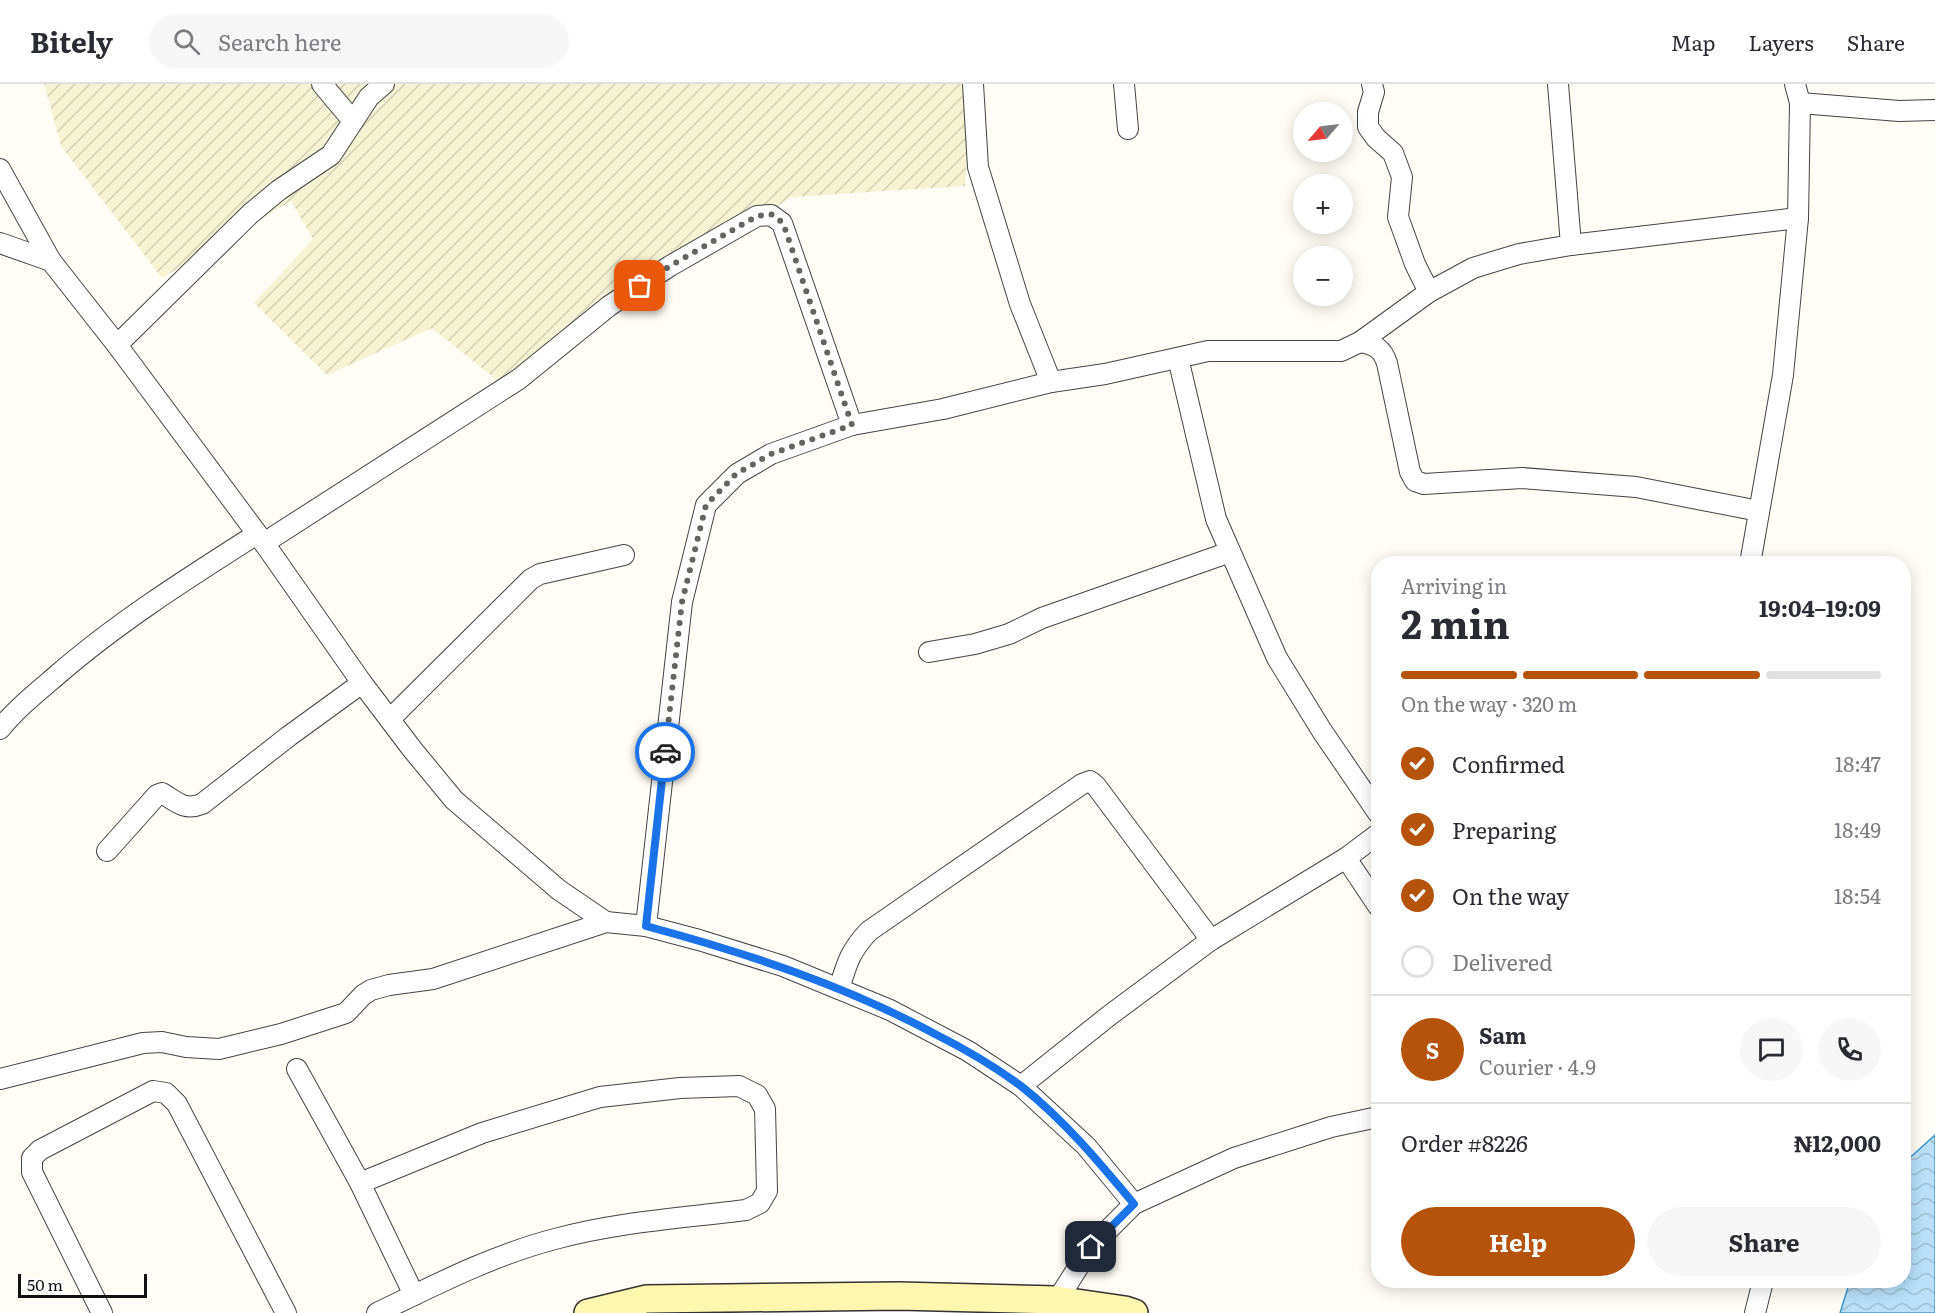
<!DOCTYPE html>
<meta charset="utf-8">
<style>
:root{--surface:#fff;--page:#f7f7f7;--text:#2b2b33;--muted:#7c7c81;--line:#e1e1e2;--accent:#b45309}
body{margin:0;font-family:Literata,serif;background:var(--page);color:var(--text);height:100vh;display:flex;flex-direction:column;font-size:22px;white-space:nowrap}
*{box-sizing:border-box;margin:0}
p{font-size:20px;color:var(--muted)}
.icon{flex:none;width:33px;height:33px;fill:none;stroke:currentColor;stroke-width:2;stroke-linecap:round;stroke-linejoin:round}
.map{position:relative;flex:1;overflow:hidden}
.details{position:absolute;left:1371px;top:472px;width:540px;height:732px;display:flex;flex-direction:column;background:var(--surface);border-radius:24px;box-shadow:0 3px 15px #0003}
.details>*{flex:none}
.needle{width:39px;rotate:242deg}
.tools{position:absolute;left:1293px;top:18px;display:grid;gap:12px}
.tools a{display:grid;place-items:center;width:60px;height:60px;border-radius:50%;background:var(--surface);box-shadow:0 3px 15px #0003;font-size:30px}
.scale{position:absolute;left:18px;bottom:15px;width:129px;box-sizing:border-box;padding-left:6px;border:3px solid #111;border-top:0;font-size:16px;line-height:21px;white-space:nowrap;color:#111;-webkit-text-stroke:4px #fff;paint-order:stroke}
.pin{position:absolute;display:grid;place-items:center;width:51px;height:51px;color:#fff;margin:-26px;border-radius:12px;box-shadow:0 3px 9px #0006}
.courier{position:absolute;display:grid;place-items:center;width:60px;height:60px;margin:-30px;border:4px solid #1a73e8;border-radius:50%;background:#fff;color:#222;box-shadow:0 2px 8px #0007}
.headline em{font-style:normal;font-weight:700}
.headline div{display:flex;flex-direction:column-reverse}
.headline{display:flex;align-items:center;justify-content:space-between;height:102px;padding:0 30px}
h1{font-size:39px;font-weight:700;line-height:45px}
.bar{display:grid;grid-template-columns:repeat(4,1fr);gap:9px 6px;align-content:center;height:72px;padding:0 30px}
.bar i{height:8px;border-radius:4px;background:var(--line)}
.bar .active{background:var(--accent)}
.bar p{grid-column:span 4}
.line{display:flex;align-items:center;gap:15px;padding:0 30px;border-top:2px solid var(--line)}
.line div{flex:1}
.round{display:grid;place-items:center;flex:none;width:63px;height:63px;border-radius:32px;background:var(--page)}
ol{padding:0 30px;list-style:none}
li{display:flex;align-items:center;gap:18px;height:66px}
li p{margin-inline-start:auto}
li .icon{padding:6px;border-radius:50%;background:var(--accent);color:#fff;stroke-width:4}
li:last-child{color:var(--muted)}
li i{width:33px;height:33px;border:3px solid var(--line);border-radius:50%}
.cta{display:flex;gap:12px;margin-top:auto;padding:12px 30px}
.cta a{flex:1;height:69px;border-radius:36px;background:var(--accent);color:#fff;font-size:24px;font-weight:700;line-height:69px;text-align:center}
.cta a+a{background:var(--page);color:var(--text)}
header{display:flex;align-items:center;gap:36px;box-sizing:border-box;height:84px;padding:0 30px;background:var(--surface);border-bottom:2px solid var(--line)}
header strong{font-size:28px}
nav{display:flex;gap:33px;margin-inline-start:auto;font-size:21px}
.search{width:420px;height:54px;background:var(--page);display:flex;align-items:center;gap:15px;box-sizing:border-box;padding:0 21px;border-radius:33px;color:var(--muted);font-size:22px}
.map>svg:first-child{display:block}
</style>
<header>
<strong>Bitely</strong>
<div class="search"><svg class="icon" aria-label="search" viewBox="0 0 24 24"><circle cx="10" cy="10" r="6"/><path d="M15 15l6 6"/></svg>Search here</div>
<nav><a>Map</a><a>Layers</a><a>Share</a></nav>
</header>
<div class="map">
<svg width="1935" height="1229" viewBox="0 0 1935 1229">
<defs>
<pattern id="farmland-furrows" width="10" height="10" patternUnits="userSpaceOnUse" patternTransform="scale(1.5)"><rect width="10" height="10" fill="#f6f3d4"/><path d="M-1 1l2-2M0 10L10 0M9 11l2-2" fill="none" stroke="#d2cfb5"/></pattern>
<pattern id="water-waves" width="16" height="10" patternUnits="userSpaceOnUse" patternTransform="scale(1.5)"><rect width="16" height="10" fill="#b9e0f7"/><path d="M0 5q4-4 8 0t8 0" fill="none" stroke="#9ebfd3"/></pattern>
</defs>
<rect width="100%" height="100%" fill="#fffdf5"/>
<!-- farmland -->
<polygon fill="url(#farmland-furrows)" points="44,0 972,0 965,102 792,113 498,297 432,244 327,291 254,219 313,155 291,117 162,194 61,62"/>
<!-- water -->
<polygon fill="url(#water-waves)" stroke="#3f96cf" stroke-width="1.5" points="1935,1051 1935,1229 1840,1229 1850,1197 1904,1197 1904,1079"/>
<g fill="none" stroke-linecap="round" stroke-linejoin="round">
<!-- minor casing -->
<g stroke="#444" stroke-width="22">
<g id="minor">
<polyline points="322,0 353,37"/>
<polyline points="973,0 978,83 1020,220 1051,298"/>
<polyline points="1124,0 1128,45"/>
<polyline points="1372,0 1374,8 1368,28 1368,43 1376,54 1393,69 1402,93 1398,133 1415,180 1429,208"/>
<polyline points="1558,0 1571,161"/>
<polyline points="1800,19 1899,27 1935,26"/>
<polyline points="0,85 51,177 117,261 264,459 362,599 412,665 454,716 559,806 606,838"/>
<polyline points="0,159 51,177"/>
<path d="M 1360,258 C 1375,261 1382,264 1387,279 L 1410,388 L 1415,397 L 1424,400 L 1522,394 L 1636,403 L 1759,427"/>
<polyline points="117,261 250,130 279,106 331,71 369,13 384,0"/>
<polyline points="1178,274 1216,435 1277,574 1322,647 1378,729"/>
<polyline points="264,459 519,295 609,222 670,182 757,132 771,131 782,139 852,341"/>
<polyline points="1750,480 1783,291 1798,134 1800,19 1795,0"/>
<polyline points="929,568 975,560 1009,550 1042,534 1230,468"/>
<polyline points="390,635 531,495 540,490 624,471"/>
<path d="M 0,645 C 16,625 36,609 56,592 C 118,538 188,494 257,450"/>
<path d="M 107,767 L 157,711 L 162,709 C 177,718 184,727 202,720 L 289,652 L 362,599"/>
<polyline points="1346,774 1378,822"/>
<polyline points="646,842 682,518 706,421 737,390 771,370 852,341 943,325 1051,298 1105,290 1208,267 1341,267 1360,258 1429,208 1473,184 1519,170 1571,161 1798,134"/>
<path d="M 839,905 C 847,879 850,867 869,847 L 1082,700 L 1090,697 L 1096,702 L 1211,856"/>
<polyline points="297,985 360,1099 414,1211"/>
<polyline points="0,995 143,959 162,958 186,963 219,965 281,950 346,929 363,911 371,906 389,901 433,895 606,838 646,842 699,856 783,882 890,926 968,967 1021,1002 1086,1062 1134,1120"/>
<polyline points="1021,1002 1110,931 1211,856 1346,774 1378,750"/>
<path d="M 360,1099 L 482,1049 L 600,1013 L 680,1004 L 739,1002 L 757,1011 L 765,1025 L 767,1107 L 760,1119 L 746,1126 C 683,1134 617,1138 555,1155 C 493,1171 435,1201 377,1229"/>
<polyline points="1051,1226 1091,1163 1134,1120 1234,1074 1331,1043 1378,1033"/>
<polyline points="102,1229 32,1088 32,1074 40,1066 153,1007 166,1009 177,1020 286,1229"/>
<polyline points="1755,1229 1763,1197"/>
</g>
</g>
<!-- secondary casing -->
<g stroke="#333" stroke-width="30">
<polyline id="secondary" points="588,1229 646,1215 899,1212 1056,1216 1125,1226 1134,1229"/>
</g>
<!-- minor -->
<use href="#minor" stroke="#fff" stroke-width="20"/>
<!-- secondary -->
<use href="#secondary" stroke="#fff6b0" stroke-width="27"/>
</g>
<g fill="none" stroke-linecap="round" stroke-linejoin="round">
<!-- done -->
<polyline stroke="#646461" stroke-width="6" stroke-dasharray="0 10.8" points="640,202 670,182 757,132 771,130 783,139 852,341 771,370 736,390 706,421 682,518 665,668"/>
<!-- route -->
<path stroke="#1a73e8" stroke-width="8" d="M 665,668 L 646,842 C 746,869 844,901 935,950 C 965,965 994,982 1021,1002 C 1064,1036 1099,1078 1134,1120 L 1091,1163"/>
</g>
</svg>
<div class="tools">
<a><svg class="needle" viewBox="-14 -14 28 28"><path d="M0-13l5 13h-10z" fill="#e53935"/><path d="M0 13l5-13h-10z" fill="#7c7c81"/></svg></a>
<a>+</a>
<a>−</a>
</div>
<div class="scale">50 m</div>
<div class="pin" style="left:640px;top:202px;background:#ea580c"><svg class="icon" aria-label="bag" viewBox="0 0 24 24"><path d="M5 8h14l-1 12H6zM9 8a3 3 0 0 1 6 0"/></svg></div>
<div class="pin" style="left:1091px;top:1163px;background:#1f2937"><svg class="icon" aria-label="home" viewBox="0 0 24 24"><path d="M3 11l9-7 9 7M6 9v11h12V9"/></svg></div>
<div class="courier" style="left:665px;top:668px"><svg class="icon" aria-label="car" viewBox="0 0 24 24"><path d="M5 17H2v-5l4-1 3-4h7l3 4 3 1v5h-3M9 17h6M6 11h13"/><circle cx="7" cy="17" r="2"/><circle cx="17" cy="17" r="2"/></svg></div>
<section class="details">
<div class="headline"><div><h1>2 min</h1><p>Arriving in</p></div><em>19:04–19:09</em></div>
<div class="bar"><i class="active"></i><i class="active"></i><i class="active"></i><i></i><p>On the way · 320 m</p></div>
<ol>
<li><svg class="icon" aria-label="check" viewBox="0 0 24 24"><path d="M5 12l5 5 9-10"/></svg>Confirmed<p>18:47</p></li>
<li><svg class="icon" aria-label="check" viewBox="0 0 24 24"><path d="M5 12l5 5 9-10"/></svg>Preparing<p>18:49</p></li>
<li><svg class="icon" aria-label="check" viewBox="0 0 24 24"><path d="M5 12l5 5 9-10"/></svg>On the way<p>18:54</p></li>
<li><i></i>Delivered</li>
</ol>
<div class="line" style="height:108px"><b class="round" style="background:var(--accent);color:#fff">S</b><div><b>Sam</b><p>Courier · 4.9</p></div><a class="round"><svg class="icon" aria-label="chat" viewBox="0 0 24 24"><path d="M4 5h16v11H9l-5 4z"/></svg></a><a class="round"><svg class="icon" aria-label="phone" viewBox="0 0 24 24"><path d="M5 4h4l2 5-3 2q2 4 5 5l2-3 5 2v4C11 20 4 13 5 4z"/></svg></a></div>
<div class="line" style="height:78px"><div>Order #8226</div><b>₦12,000</b></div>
<div class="cta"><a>Help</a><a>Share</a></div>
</section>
</div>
